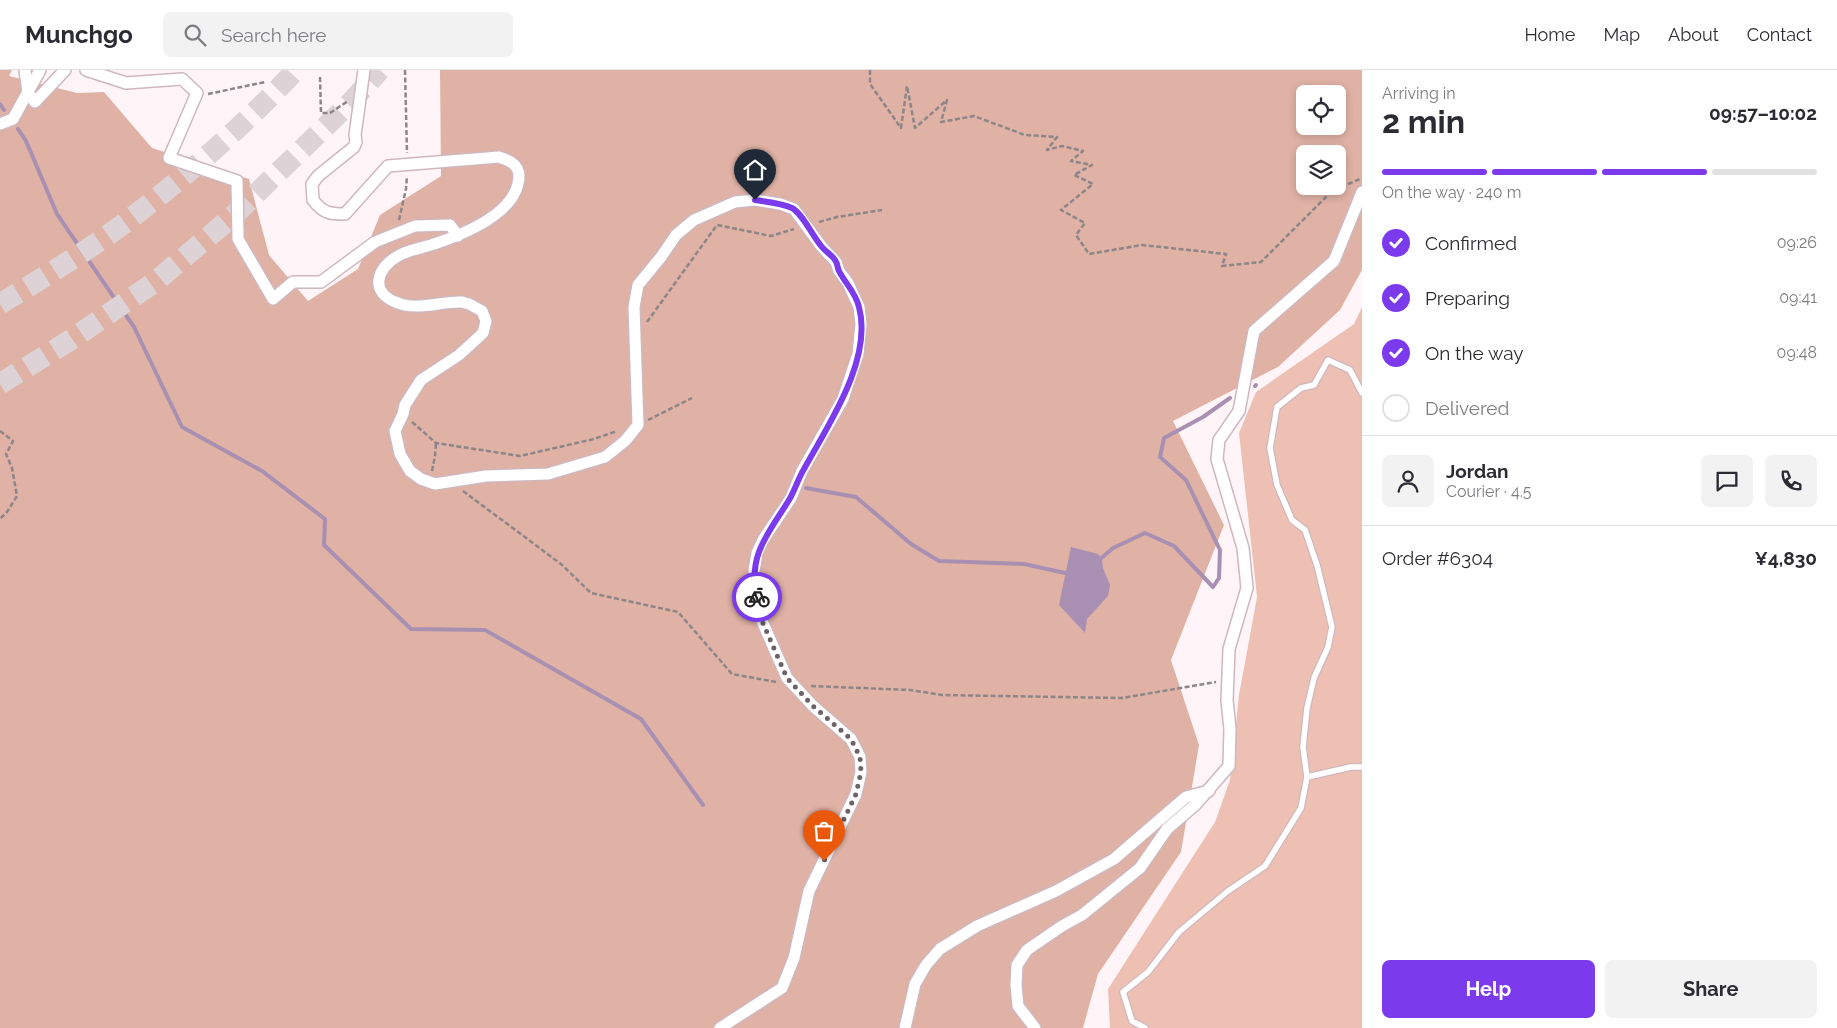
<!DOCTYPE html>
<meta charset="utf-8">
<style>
:root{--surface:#fff;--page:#f2f2f3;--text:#2b2b33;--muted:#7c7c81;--line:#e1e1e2;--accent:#7c3aed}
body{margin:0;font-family:Raleway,sans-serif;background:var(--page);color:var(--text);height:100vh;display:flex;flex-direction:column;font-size:19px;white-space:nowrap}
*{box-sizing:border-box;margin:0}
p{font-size:16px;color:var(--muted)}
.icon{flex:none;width:28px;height:28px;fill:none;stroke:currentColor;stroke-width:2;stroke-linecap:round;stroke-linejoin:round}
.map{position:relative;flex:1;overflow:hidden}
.sheet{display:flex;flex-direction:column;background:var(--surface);width:475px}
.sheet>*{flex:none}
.tools{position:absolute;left:1296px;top:15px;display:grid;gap:10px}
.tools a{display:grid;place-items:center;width:50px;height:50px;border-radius:8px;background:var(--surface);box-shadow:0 2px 8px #0003;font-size:25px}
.pin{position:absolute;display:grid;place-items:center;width:42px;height:42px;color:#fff;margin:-51px -21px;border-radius:50% 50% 50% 0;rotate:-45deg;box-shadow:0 0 5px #0007}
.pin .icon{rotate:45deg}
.courier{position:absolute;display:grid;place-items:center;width:50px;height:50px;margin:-25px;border:4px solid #7c3aed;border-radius:50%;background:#fff;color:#222;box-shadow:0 1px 6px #0007}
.head em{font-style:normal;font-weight:700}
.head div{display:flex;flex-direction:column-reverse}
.head{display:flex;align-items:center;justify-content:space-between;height:85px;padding:0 20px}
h1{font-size:32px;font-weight:700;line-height:38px}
.bar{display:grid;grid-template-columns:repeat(4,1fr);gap:8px 5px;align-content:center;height:60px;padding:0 20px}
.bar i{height:6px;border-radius:4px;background:var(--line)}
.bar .active{background:var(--accent)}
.bar p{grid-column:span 4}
.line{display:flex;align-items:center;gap:12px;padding:0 20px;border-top:1px solid var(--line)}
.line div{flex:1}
.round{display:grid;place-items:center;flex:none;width:52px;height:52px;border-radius:8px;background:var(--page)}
ol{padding:0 20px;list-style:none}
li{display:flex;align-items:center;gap:15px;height:55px}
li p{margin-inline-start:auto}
li .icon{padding:5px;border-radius:50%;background:var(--accent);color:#fff;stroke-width:4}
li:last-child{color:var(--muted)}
li i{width:28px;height:28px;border:2px solid var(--line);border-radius:50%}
.button{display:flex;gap:10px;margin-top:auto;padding:10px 20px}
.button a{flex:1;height:58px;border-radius:8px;background:var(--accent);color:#fff;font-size:20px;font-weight:700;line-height:58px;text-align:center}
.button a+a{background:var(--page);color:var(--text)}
header{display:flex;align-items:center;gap:30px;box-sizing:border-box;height:70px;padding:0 25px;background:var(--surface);border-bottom:1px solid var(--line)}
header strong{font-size:24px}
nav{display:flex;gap:28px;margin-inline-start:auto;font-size:18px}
.search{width:350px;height:45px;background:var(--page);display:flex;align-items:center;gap:12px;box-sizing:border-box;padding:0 18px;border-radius:8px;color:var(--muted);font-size:19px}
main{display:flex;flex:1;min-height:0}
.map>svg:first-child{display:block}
</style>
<header>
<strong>Munchgo</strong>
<div class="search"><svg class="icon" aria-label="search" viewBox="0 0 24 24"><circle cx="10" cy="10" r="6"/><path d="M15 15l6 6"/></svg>Search here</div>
<nav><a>Home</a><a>Map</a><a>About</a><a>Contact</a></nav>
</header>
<main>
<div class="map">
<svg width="1362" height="958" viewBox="0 0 1362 958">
<rect width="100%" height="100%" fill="#fff5f8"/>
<!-- green -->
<polygon fill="#eec0b4" points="1362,237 1362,958 1110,958 1108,919 1215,752 1230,710 1239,625 1257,527 1239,363 1256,322 1354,254"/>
<!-- forest -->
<path fill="#e0b2a5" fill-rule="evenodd" d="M 0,0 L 12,0 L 9,6 L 77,23 L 104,22 L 152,78 L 249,109 L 269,185 L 308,231 L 358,199 L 380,145 L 441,106 L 440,0 L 1362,0 L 1362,200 L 1340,240 L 1278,297 L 1173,351 L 1224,455 L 1171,590 L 1199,675 L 1181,782 L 1098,904 L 1083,958 L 0,958 ZM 1305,24 L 1338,24 L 1338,56 L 1305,56 ZM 1305,84 L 1338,84 L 1338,116 L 1305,116 Z"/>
<!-- water -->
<polygon fill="#a990b2" points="1071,477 1098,484 1102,489 1103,498 1110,515 1108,526 1087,549 1085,563 1059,535"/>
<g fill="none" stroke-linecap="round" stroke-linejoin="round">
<!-- stream -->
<g stroke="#a990b2" stroke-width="4">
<polyline points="0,34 4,40"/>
<polyline points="18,59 26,71 57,144 134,257 182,357 262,401 325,449 324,475 411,559 485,560 641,649 703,735"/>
<polyline points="1255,316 1256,315"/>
<polyline points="806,418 856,427 911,474 939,491 1024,494 1065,503 1070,501"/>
<polyline points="1099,490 1113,478 1145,463 1174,476 1213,517 1219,508 1220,480 1186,410 1160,387 1164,368 1203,347 1230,328"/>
</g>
<!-- motorway-tunnel -->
<g stroke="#ddd3d6" stroke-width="21" stroke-dasharray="21 11" stroke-linecap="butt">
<path d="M 0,234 C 36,212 72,190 107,166 C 174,117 239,61 296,0"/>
<polyline points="0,314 72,269 155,212 233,146 351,32 380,0"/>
</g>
<!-- service casing -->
<g stroke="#cfb7be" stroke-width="8">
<g id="service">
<polyline points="1307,707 1303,677 1307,638 1314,608 1328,577 1332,557 1317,495 1305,460 1292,450 1277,415 1270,378 1277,337 1301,318 1314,315 1328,290 1350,300 1362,323"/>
<polyline points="1145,958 1132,951 1123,922 1148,902 1179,862 1228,821 1265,796 1301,738 1307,707 1351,697 1362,697"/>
</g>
</g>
<!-- minor casing -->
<g stroke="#cfb7be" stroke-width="14">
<g id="minor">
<polyline points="25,0 28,23 35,32 65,0"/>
<polyline points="86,0 126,13 182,9 197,23 169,88 237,111 238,169 273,229 293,212 321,212 375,172 415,156 450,155 458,166"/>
<path d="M 364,0 L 355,65 L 356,72 L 354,77 L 318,106 L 312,114 L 313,130 C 323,143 329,144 345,144 L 388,96 L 499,87 C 508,90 519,94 519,106 C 518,144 462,165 431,175 C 421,178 408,180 398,186 C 376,198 369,223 398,233 C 417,241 442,231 462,232 L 469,234 L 482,241 L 486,251 L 483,263 L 459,285 L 421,310 L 405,335 L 403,344 L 395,361 L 400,384 L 410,401 L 421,409 L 435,414 L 486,406 L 548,404 L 605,387 L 625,371 L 638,355 L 634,237 L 638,215 L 661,187 L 676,165 L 694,150 L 735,132 L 755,130 L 780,134 L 794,139 L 821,176 L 836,192 L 839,201 L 848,213 L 859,237 L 861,254 L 858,284 L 843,329 L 802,401 L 791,428 L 763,470 L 757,483 L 754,501 L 756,522 L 762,551 L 787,608 L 813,636 L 851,669 L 860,687 L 861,702 L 856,724 L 809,821 L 794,888 L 782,918 L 720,958"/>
<polyline points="0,54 13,49 40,0"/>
<polyline points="905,958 915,914 926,895 940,879 977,856 1056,821 1114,789 1186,727 1209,721"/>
<polyline points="1035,958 1018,936 1016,915 1017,895 1027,880 1062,856 1082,845 1140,798 1167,759 1196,734 1229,696 1230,659 1227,630 1229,579 1247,518 1243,478 1217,389 1219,370 1239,341 1254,261 1334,191 1362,122"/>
</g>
</g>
<!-- path -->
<g stroke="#8e8588" stroke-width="2.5" stroke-dasharray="5 2.5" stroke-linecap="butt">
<polyline points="405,0 407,83"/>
<polyline points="870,0 870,14 901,58 907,16 915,58 947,30 941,52 974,46 1025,65 1057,67 1047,80 1062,76 1083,81 1071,91 1092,95 1074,105 1093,114 1061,140 1085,153 1076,165 1089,184 1142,175 1226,184 1222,196 1261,192 1332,121 1362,108"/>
<polyline points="320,7 321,43 330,43 348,31"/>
<polyline points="208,24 265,12"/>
<polyline points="399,150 406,119 407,106"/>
<polyline points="819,152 837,147 882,140"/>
<polyline points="647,252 717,155 771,166 794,159"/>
<polyline points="648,350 692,328"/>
<polyline points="412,352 436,373 520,386 594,369 617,361"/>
<polyline points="0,361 13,371 6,384 12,398 17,426 7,442 0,449"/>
<polyline points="432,401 435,386 436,373"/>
<polyline points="463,421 561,494 591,523 678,542 732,604 776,612"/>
<polyline points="811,616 910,620 942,625 1122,628 1216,612"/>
</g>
<!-- service -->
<use href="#service" stroke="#fff" stroke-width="5.5"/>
<!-- minor -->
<use href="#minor" stroke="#fff" stroke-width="11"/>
</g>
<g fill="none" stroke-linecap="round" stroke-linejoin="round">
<!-- done -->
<polyline stroke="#6c6366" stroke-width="5" stroke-dasharray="0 9" points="757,527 762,551 787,608 813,636 851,669 860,687 861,702 856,724 824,791"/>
<!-- route -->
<path stroke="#7c3aed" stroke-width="6" d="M 755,130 C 767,132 781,133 792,138 C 803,144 813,167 822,177 C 826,182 832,185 835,190 C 838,194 837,197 839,201 C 845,213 856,223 859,237 C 873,290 828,355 804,399 C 798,409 795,420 789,430 C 769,463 747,485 757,527"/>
</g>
</svg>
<div class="tools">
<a><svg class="icon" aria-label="locate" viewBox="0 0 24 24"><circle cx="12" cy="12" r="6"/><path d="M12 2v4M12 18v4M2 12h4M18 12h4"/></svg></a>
<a><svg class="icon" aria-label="layers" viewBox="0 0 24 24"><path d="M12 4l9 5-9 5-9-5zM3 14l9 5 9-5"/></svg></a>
</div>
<div class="pin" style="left:824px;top:791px;background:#ea580c"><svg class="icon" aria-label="bag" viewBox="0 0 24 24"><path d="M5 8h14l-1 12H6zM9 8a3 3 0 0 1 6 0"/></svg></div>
<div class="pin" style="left:755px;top:130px;background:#1f2937"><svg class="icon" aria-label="home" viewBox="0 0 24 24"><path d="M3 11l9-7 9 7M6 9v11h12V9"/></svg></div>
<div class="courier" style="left:757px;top:527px"><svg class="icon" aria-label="bike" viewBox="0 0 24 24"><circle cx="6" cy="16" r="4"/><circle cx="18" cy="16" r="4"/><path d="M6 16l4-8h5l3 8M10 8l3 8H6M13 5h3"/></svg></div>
</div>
<section class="sheet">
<div class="head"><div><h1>2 min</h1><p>Arriving in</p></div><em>09:57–10:02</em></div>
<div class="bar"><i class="active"></i><i class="active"></i><i class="active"></i><i></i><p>On the way · 240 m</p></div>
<ol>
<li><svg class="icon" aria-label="check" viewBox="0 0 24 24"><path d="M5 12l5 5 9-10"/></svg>Confirmed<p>09:26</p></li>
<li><svg class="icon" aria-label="check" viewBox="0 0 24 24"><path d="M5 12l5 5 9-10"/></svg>Preparing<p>09:41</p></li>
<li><svg class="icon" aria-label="check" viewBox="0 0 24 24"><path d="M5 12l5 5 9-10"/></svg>On the way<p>09:48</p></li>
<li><i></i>Delivered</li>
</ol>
<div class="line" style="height:90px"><a class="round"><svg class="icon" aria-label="person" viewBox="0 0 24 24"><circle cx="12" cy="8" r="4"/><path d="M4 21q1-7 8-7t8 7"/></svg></a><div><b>Jordan</b><p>Courier · 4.5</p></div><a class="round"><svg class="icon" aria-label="chat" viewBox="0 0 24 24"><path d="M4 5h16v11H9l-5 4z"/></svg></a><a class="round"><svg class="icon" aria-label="phone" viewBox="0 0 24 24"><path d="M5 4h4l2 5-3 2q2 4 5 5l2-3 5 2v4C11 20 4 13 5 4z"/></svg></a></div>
<div class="line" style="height:65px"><div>Order #6304</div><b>¥4,830</b></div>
<div class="button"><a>Help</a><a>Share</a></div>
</section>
</main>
